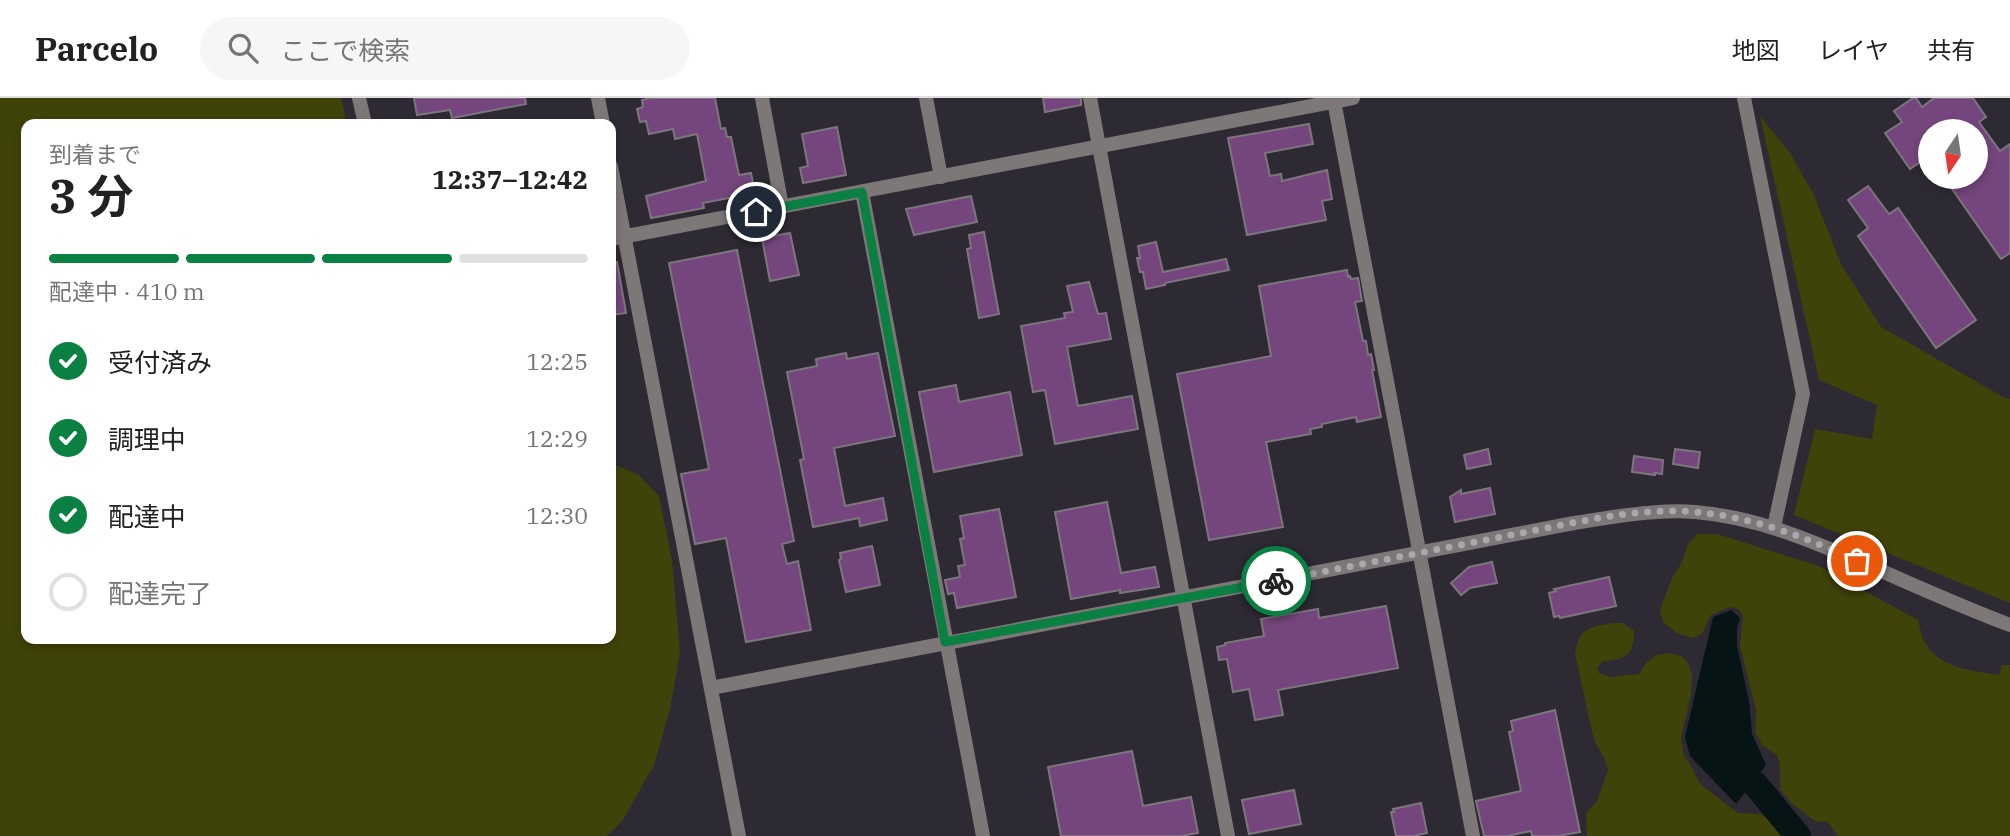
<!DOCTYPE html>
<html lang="ja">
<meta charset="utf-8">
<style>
:root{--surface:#fff;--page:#f6f6f6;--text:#222;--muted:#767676;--line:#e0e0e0;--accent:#0b8043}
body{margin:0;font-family:"IBM Plex Serif","Noto Sans JP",serif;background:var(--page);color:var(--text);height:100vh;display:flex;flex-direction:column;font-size:26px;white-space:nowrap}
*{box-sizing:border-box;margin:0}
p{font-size:23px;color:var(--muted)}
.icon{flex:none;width:38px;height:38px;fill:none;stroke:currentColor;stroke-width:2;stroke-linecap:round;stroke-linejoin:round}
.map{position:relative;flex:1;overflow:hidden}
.sheet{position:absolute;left:21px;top:21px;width:595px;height:525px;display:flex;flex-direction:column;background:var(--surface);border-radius:14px;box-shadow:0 4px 10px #0003}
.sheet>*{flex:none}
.needle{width:46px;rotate:193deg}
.fabs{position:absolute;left:1918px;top:21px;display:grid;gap:14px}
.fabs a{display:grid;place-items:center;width:70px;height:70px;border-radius:50%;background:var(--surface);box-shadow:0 4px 10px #0003;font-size:35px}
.pin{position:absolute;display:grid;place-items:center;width:60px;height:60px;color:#fff;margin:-30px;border:4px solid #fff;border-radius:50%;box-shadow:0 2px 7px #0007}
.courier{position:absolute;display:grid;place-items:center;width:70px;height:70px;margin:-35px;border:5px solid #0b8043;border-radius:50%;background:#fff;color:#222;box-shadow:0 2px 9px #0007}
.overview em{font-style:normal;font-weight:700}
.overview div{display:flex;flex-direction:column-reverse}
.overview{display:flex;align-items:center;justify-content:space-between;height:119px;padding:0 28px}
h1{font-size:46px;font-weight:700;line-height:52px}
.bar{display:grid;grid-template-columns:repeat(4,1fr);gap:10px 7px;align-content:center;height:84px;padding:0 28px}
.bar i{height:9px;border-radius:5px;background:var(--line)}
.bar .on{background:var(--accent)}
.bar p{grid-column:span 4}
ol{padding:0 28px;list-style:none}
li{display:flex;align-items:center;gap:21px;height:77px}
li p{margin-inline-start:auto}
li .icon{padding:7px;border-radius:50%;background:var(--accent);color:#fff;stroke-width:4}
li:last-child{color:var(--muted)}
li i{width:38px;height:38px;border:4px solid var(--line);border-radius:50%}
header{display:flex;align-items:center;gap:42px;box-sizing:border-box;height:98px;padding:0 35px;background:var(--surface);border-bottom:2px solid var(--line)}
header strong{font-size:33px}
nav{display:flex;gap:38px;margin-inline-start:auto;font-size:24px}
.search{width:490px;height:63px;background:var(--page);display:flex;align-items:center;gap:18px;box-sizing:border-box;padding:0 24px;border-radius:38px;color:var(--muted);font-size:26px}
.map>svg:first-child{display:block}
</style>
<header>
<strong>Parcelo</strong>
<div class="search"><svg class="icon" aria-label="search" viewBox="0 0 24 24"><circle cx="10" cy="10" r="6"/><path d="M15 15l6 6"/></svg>ここで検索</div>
<nav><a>地図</a><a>レイヤ</a><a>共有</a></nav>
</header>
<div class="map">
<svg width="2010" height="738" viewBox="0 0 2010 738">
<rect width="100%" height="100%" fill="#2e2a33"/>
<!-- green -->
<g fill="#3f4209">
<polygon points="0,0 341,0 347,26 26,26 26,541 611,541 611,366 615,367 639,377 659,398 672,462 680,554 670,611 654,667 623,722 607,738 0,738"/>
<polygon points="1760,18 1790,55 1813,95 1841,166 1881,229 2005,300 2010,301 2010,505 1794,417 1815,331 1872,341 1877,307 1819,282"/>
<path d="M 1697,436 L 1717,436 L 1819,468 L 1918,522 C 1920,528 1921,537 1924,543 C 1939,571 1971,572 1999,577 L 2002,567 L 2010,567 L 2010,738 L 1838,738 L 1828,724 L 1815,723 L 1791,705 L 1780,691 L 1780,666 L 1777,657 L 1762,647 L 1755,634 L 1756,612 L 1740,549 L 1743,517 L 1738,511 L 1730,509 L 1711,517 L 1702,536 L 1691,540 L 1677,535 L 1663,524 L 1660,512 L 1672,480 L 1681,466 L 1688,446 Z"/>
<path d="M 1613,525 L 1623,525 L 1634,533 C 1635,556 1624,563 1603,563 L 1597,570 L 1599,575 L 1610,579 L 1639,576 L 1645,566 L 1656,557 L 1670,555 L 1681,558 L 1688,565 L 1692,576 L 1691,597 L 1681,640 L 1684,658 L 1690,666 L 1700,686 L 1738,715 L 1760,716 L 1781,727 L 1789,738 L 1587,738 L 1586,715 L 1597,703 L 1608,672 L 1604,660 L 1594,642 L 1575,556 C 1579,530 1589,529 1613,525 Z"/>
</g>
<!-- water -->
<polygon fill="#061416" points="1731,512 1740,520 1737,530 1737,548 1749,603 1752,636 1766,667 1736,706 1690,658 1685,639 1713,519"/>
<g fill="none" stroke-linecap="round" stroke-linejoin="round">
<!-- river -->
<polyline stroke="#061416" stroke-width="26" points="1755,686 1798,738"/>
</g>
<!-- building -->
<g fill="#74467d" stroke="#7d757e" stroke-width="2">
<polygon points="414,0 525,0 526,6 452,20 450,12 417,17"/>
<polygon points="650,0 715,0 721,31 725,30 727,39 731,39 739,77 751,75 755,95 703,105 704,110 651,120 646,98 706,83 697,36 675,41 673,31 649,36 646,23 640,24 637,11 643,9 642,2"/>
<polygon points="1043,0 1081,0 1081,7 1045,14"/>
<polygon points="1913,0 1916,0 1922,9 1934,0 1973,0 1986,19 1979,24 2000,53 2010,46 2010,155 2001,161 1950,88 1964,79 1976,79 1976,33 1930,33 1930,57 1910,71 1885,35 1902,24 1894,13"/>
<polygon points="1309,26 1313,46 1265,55 1270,78 1281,76 1282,83 1327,72 1332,101 1322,103 1326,122 1247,137 1228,40"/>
<polygon points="837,29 846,77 803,85 800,70 808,68 802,36"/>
<polygon points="1868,88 1889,116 1898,110 1976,222 1936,250 1858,138 1868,130 1848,102"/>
<polygon points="971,98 977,124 914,137 906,111"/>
<polygon points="984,134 999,216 979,220 967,151 971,150 969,137"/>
<polygon points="790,135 799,177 770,183 762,140"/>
<polygon points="1156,144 1163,174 1226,161 1229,172 1165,185 1165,187 1146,191 1143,174 1140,174 1137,160 1140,160 1138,148"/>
<polygon points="737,152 794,443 782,446 787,466 798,463 811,532 746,544 726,440 695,446 681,376 709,371 669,165"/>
<polygon points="611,164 617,164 626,215 611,217"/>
<polygon points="1347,172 1348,179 1350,178 1351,181 1358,180 1362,203 1355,204 1363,243 1366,243 1368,257 1371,256 1374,272 1372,272 1381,319 1357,324 1356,319 1322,326 1322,329 1310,331 1311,336 1266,344 1283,429 1209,442 1177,276 1271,258 1259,188"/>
<polygon points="1089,184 1098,216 1106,215 1111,241 1067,249 1078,308 1132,298 1138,331 1055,346 1045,292 1033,294 1021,228 1065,220 1064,215 1073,214 1067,188"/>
<polygon points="846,255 847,261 878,255 895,338 834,350 845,408 883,400 887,422 860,428 859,420 813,429 800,362 804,361 787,274 817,268 816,261"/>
<polygon points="956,287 959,304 1010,294 1022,357 934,374 919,294"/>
<polygon points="1488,351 1491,366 1467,371 1464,357"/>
<polygon points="1675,351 1700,354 1698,370 1673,366"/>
<polygon points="1634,358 1663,362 1662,376 1655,375 1655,377 1632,374"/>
<polygon points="1490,390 1495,416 1455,424 1450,399 1461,392 1461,396"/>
<polygon points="1107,404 1121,475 1155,469 1159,489 1120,495 1120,492 1071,501 1055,414"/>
<polygon points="999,411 1016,499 957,510 954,495 948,496 945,482 960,479 958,468 965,467 960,441 964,440 960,418"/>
<polygon points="872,448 880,487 846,494 839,462 841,461 840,455"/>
<polygon points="1492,464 1497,485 1470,490 1461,497 1451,485 1469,469"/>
<polygon points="1609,479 1616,508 1560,520 1559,518 1554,519 1549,495 1556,493 1554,491"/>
<polygon points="1386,508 1398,570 1278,592 1283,617 1255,622 1249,591 1233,594 1227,561 1219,562 1217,549 1225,547 1225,545 1264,538 1261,521 1318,511 1319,520"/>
<polygon points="1555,612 1580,734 1558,738 1532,738 1531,733 1507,738 1484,738 1476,703 1521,693 1509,634 1513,633 1511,623"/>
<polygon points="1132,653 1143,708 1191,699 1198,735 1181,738 1061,738 1048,669"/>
<polygon points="1294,692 1301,726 1249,736 1242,702"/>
<polygon points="1421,705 1427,735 1413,738 1396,738 1391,714 1394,714 1393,711"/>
</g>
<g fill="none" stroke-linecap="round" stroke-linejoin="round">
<!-- tertiary -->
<g stroke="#7d7778" stroke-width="14">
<polyline points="359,0 365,26"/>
<polyline points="598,0 603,26"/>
<polyline points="762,0 782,109"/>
<polyline points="926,0 941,79"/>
<polyline points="1090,0 1228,738"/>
<polyline points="1744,0 1803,296 1774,429"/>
<polyline points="1334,3 1473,738"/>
<polyline points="611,68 739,738"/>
<polyline points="862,94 983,738"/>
<polyline points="611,141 1353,0"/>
<path d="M 711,590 L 1574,425 C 1614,419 1654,411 1695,414 C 1757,419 1812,443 1868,467 C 1915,488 1962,509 2010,527"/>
</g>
</g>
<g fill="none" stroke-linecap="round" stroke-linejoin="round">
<!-- done -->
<path stroke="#a9a6ad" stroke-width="7" stroke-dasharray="0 12.6" d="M 1276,483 C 1356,467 1436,452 1516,436 C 1575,425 1636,409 1695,414 C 1753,419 1805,439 1857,463"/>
<!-- route -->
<polyline stroke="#0b8043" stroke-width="9" points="756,114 862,94 945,544 1276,483"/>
</g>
</svg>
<div class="fabs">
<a><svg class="needle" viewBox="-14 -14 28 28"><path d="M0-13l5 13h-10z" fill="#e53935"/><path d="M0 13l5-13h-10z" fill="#767676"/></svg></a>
</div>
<div class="pin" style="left:1857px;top:463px;background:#ea580c"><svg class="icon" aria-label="bag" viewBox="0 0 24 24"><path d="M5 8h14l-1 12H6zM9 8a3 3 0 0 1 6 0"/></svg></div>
<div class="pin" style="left:756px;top:114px;background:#1f2937"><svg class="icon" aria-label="home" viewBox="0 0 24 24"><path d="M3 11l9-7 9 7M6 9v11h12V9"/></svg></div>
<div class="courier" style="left:1276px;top:483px"><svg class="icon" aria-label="bike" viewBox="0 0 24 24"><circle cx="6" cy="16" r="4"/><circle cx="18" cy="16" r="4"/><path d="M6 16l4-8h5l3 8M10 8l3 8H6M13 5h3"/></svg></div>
<section class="sheet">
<div class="overview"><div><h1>3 分</h1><p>到着まで</p></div><em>12:37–12:42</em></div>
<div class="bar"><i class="on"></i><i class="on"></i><i class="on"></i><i></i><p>配達中 · 410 m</p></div>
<ol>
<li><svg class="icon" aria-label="check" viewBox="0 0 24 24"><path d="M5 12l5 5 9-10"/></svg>受付済み<p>12:25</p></li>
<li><svg class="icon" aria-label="check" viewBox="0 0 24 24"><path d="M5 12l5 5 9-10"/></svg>調理中<p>12:29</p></li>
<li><svg class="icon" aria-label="check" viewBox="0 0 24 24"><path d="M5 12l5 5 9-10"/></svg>配達中<p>12:30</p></li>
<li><i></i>配達完了</li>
</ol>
</section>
</div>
